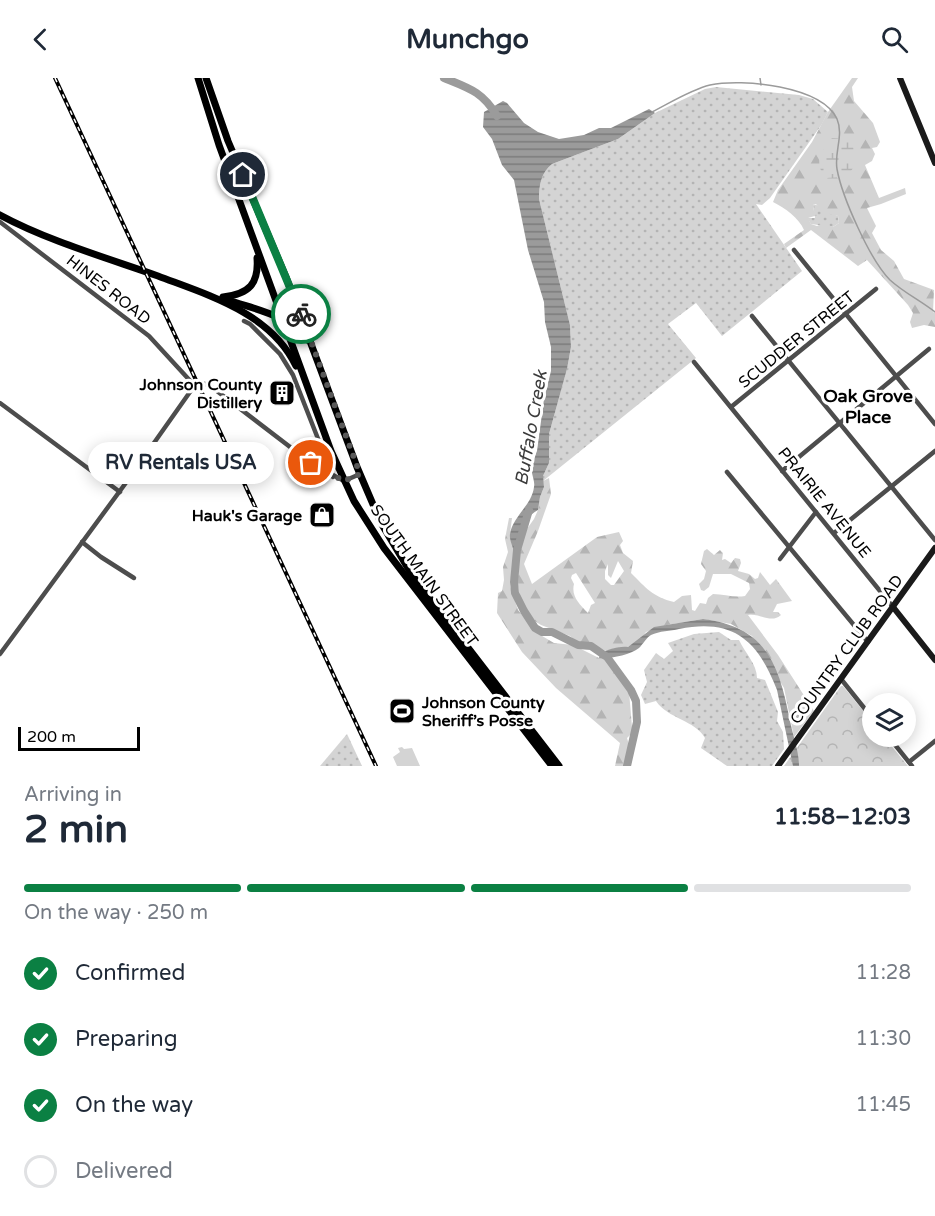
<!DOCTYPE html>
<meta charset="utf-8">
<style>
:root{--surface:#fff;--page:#f2f2f3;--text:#1f2937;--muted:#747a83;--line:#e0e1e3;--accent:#0b8043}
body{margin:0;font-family:"Varela Round",sans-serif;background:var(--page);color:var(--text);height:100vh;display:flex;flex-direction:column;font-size:22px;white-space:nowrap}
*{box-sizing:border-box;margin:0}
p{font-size:20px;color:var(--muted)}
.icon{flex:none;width:33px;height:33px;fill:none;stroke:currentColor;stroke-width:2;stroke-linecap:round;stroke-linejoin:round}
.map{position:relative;height:688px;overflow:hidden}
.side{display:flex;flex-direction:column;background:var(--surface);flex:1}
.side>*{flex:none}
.fabs{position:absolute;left:862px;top:615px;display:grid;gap:12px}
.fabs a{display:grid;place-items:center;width:54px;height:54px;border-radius:50%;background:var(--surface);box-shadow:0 3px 15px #0003;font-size:30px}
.scale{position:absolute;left:18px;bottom:15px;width:122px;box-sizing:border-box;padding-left:6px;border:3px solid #000;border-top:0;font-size:16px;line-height:21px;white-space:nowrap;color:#000;-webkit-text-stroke:4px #fff;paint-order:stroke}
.pin{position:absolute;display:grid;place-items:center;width:51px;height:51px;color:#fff;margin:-26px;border:3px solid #fff;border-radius:50%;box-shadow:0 2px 6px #0007}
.courier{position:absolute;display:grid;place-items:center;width:60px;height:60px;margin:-30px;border:4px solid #0b8043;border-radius:50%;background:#fff;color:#222;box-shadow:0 2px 8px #0007}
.bubble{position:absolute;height:42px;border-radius:21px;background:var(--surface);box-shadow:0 3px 15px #0003;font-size:20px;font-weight:700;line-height:42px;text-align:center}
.summary em{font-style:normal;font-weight:700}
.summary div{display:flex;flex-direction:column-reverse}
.summary{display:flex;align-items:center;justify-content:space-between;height:102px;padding:0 24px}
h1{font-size:39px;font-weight:700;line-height:45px}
.bar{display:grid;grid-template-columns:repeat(4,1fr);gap:9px 6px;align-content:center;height:72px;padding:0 24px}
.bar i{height:8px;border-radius:4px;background:var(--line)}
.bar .on{background:var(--accent)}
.bar p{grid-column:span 4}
ol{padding:0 24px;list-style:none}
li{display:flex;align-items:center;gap:18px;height:66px}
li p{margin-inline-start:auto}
li .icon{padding:6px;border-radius:50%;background:var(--accent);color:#fff;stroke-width:4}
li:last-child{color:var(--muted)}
li i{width:33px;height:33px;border:3px solid var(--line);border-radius:50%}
header{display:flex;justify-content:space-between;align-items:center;height:78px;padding:0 24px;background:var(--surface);font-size:27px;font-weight:700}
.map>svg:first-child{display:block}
</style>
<header><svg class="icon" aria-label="back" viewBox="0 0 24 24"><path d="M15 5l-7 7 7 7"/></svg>Munchgo<svg class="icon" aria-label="search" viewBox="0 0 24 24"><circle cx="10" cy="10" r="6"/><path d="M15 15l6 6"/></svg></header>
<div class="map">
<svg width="935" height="688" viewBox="0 0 935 688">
<defs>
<pattern id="grass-dots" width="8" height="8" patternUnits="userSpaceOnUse" patternTransform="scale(1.5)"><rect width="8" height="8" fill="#d4d4d4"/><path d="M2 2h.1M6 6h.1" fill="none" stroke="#b4b4b4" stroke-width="1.8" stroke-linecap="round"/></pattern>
<pattern id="forest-firs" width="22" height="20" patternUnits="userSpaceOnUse" patternTransform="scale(1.5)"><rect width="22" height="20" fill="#d4d4d4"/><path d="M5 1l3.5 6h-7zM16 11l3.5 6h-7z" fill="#b4b4b4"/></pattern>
<pattern id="wetland-marsh" width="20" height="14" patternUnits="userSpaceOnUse" patternTransform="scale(1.5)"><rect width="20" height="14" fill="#d4d4d4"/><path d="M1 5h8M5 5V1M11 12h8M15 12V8" fill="none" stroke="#b4b4b4"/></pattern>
<pattern id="park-crowns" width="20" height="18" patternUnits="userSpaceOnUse" patternTransform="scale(1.5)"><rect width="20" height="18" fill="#d4d4d4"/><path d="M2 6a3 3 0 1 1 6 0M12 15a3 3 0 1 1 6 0" fill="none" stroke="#b4b4b4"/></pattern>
<pattern id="water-rules" width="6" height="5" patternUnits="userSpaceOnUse" patternTransform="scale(1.5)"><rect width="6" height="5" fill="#9b9b9b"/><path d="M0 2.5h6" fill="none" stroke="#7c7c7c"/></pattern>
</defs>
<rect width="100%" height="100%" fill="#fff"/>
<!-- grass -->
<g fill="url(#grass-dots)">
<path d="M 716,9 L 799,17 L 813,21 L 828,34 L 822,46 L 770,120 L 762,127 L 756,126 L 802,193 L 722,258 L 696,225 L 668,246 L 696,280 L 543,403 L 543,398 L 549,385 L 549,356 L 567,291 L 571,269 L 570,247 L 539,121 C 539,107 541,95 552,86 L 618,61 L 655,35 L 705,11 Z"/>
<path d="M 813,126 C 820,127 830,135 838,138 L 839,145 L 833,149 L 811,146 L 807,140 L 815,140 Z"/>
<path d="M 719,554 L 731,562 L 739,562 C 745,575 757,586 757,600 L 765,602 L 778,634 L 777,643 L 783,654 L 784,671 L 772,688 L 727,688 L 701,670 L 705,660 C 695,642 668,641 656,623 L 645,626 L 641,617 L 647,604 L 644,592 L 656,575 L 664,581 L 673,573 L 668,565 L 694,556 Z"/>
<polygon points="347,656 362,688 320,688"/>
</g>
<!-- forest -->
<g fill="url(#forest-firs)" fill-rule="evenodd">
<path d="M 852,0 L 858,0 L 852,9 L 854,23 L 873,45 L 880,64 L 877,69 L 872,70 L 875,76 L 872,83 L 865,87 L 879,120 L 905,110 L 906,116 L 881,126 L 867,130 L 876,148 L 872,155 L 881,172 L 894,183 L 904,201 L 934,212 L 933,234 L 935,235 L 935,249 L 924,247 L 912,250 L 910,244 L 913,235 L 908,227 L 867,182 L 858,188 L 811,152 L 786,170 L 784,166 L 804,152 C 799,140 785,130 773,124 L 778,112 L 812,64 L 828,34 ZM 813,126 L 816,126 L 822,134 L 838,138 L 839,145 L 833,149 L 823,145 L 817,148 L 811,146 L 808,140 L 818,137 L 814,133 Z"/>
<path d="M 549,400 L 551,416 L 538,453 L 524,486 L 532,506 L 597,459 L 619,454 L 623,463 L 620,467 L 623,475 L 633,483 L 631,495 C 646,510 653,519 674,524 L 682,518 L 691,517 L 692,532 L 695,533 L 700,525 L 706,526 L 708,520 L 713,516 C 724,516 734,520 745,518 L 750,511 L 749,505 L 731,496 L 713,496 L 709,509 L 704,513 L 701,512 L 699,506 L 704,501 L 706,493 L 701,486 L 704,473 L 707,471 L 714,477 L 720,472 L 723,475 L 722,482 L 725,481 L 731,485 L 735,480 L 740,481 L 741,485 L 738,493 L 749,496 L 755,501 L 758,500 L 760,494 L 770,507 L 776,501 L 792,523 L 777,526 L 773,534 L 778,534 L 781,537 C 771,546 760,535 748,537 L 778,577 L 814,633 L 794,659 L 784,610 L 752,558 L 731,546 L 703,541 L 667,547 L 646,554 L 641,561 L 628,569 L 620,569 L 606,573 L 589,565 L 577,564 L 570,558 L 541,547 L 533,542 L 520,519 L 517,503 L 518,485 L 524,455 L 534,441 L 538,432 L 540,419 L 544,409 L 543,403 ZM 618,483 L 624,493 L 614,507 L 611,507 L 605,501 L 605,493 L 608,486 L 608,497 L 611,500 ZM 576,495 L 595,525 L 591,527 L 588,535 C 579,526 571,518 574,506 L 571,500 L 572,497 Z"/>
<polygon points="509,440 512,440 510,456 514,474 510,508 518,532 537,555 554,565 573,567 599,580 604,580 629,613 632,649 632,655 627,660 629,667 624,688 615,688 620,665 556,610 522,574 497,535 498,515 502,513 504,502 503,489 508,474 505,461"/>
</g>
<!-- wetland -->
<path fill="url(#wetland-marsh)" d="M 832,60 L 849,61 C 858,78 859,85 846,99 L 825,100 C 814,83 820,75 832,60 Z"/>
<!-- park -->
<polygon fill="url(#park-crowns)" points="841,608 843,608 873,645 873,658 884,659 908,688 784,688"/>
<!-- pitch -->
<polygon fill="#d4d4d4" points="402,669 404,671 412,670 420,688 397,688 393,679 400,674 398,670"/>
<!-- water -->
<g fill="url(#water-rules)">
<path d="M 503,23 L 507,25 L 524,45 L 538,54 L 559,61 L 584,57 L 599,50 L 611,50 L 649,31 L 655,35 L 618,61 L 552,86 C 541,95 539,107 539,121 L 570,247 L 571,269 L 567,291 L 549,356 L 549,385 L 543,398 L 544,409 L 540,419 L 538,432 C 517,445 523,452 520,473 L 514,474 C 513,469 509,461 510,456 C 513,438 532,427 534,409 C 535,405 533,400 532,395 C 532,391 535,377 537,373 L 544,321 L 551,293 L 551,269 L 545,244 L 544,224 L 528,172 L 514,102 L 502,87 L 492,61 L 483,49 L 484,34 Z"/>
<path d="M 703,541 C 767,549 779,587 790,643 C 793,658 799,673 799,688 L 793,688 L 777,612 C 758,563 734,540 679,551 C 671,553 659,553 651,557 C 647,559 643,566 639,570 C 630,577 610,581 599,580 L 600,576 C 608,571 619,568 628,569 L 654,549 Z"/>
</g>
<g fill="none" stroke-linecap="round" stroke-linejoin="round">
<!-- stream -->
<g stroke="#9b9b9b" stroke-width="1.5">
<polyline points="760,0 761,7"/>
<path d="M 652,34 C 670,25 690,12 710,7 C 742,0 822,8 837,41 C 844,57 834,74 837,91 C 842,119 870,182 890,202 C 903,214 921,223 935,234"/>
</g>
<!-- river -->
<g stroke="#9b9b9b" stroke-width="8">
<path d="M 444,0 C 469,10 483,14 497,38"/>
<polyline points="529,432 517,472 514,504 515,515 524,533 535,550 542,554 552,554 578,567 591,568 607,579 631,612 636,623 637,644 627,688"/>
</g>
<!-- street -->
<g stroke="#4d4d4d" stroke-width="4.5">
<polyline points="0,144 149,258 194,307"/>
<polyline points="794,172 935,346"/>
<polyline points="752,238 935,462"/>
<polyline points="244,243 250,246 280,276 293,297 333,399"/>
<polyline points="694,284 893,529"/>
<polyline points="0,325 120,414"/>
<polyline points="731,329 876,211"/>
<polyline points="782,393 929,271"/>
<polyline points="727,394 868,564"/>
<polyline points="834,455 935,373"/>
<polyline points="82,464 101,479 134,500"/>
<polyline points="780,481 816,434"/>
<polyline points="0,576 125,406 197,304 209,307 311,385 344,403 360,396"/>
<polyline points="841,601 873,641"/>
<polyline points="888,658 912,688"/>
<polyline points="909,684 935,663"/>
</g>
<!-- secondary -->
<g stroke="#1a1a1a" stroke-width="6">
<polyline points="900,0 935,85"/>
<polyline points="893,529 935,582"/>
<polyline points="778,688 935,470"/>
</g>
<!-- primary -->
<g stroke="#000" stroke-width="7">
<polyline points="198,0 219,67 331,373 354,423 384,470 552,688"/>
<polyline points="206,0 228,63 286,199 357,389 381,445 412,497 559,688"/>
<path d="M 0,137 C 46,162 107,180 158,198 C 208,217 271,235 296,288"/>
<path d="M 223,219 C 249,216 259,206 257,180"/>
<path d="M 228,222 C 257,232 288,237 308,262"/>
</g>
<!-- rail casing -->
<g stroke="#000" stroke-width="4">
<polyline id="rail" points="55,0 376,688"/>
</g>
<!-- rail -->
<use href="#rail" stroke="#fff" stroke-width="1.5" stroke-dasharray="4.5" stroke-linecap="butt"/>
</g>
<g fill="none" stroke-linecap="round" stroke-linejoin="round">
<!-- done -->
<polyline stroke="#595959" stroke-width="6" stroke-dasharray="0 10.8" points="301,236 360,396 344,403 311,385"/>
<!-- route -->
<polyline stroke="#0b8043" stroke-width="8" points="243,97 301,236"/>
</g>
<!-- icons -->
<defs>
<g id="building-square" transform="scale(1.35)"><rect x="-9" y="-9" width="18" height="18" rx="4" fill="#000" stroke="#fff"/><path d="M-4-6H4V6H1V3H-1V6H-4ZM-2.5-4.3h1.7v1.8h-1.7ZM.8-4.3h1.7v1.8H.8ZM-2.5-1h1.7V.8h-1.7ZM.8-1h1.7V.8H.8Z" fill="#fff"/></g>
<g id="shop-square" transform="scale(1.35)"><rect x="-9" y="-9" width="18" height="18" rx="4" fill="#000" stroke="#fff"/><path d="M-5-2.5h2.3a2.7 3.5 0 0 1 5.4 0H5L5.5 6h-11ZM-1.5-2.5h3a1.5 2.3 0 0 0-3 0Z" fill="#fff"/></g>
<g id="stadium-square" transform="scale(1.35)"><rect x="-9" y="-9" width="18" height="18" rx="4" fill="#000" stroke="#fff"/><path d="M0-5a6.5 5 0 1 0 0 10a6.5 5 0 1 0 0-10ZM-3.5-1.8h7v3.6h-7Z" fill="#fff"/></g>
</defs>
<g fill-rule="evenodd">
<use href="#building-square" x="282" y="315"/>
<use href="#shop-square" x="322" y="437"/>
<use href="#stadium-square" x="402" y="633"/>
</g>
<g text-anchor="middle" stroke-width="6" stroke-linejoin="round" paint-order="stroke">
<!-- street labels -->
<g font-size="16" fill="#000" stroke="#fff">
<text transform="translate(109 211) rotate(38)" y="6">HINES ROAD</text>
<text transform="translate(796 261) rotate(-39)" y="6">SCUDDER STREET</text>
<text transform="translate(825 424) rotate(51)" y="6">PRAIRIE AVENUE</text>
<text transform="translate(425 497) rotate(54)" y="6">SOUTH MAIN STREET</text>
<text transform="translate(846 571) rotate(-54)" y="6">COUNTRY CLUB ROAD</text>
</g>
<!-- poi labels -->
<g font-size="16" font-weight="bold" fill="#000" stroke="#fff" text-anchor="end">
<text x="262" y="312">Johnson County<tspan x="262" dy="18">Distillery</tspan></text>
<text x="302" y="443">Hauk's Garage</text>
<text x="422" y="630" text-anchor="start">Johnson County<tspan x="422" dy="18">Sheriff’s Posse</tspan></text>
</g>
<!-- neighbourhood labels -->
<g font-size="18" font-weight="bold" fill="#000" stroke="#fff">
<text x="868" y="324">Oak Grove<tspan x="868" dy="21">Place</tspan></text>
</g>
<!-- water labels -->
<g font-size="18" font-style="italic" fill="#3c3c3c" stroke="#fff">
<text transform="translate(531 350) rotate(-80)" y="6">Buffalo Creek</text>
</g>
</g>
</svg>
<div class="fabs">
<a><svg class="icon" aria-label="layers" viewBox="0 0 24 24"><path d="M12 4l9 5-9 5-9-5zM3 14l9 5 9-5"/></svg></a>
</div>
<div class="scale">200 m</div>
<div class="pin" style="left:311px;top:385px;background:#ea580c"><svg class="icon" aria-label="bag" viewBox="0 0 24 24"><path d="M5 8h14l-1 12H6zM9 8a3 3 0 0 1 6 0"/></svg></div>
<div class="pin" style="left:243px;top:97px;background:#1f2937"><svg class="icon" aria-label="home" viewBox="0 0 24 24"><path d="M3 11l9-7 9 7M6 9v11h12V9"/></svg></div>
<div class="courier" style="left:301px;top:236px"><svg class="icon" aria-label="bike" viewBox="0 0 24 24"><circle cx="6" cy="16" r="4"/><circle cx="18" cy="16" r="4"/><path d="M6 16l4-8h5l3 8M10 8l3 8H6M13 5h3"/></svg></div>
<div class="bubble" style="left:88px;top:364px;width:186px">RV Rentals USA</div>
</div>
<section class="side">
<div class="summary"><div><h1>2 min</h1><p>Arriving in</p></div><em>11:58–12:03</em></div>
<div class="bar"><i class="on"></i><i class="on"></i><i class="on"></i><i></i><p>On the way · 250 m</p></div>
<ol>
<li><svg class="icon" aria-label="check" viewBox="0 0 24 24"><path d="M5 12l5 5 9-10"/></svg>Confirmed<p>11:28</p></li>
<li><svg class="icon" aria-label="check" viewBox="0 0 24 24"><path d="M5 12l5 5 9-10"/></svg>Preparing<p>11:30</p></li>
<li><svg class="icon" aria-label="check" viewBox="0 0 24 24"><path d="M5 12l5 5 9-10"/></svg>On the way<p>11:45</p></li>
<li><i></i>Delivered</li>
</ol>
</section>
